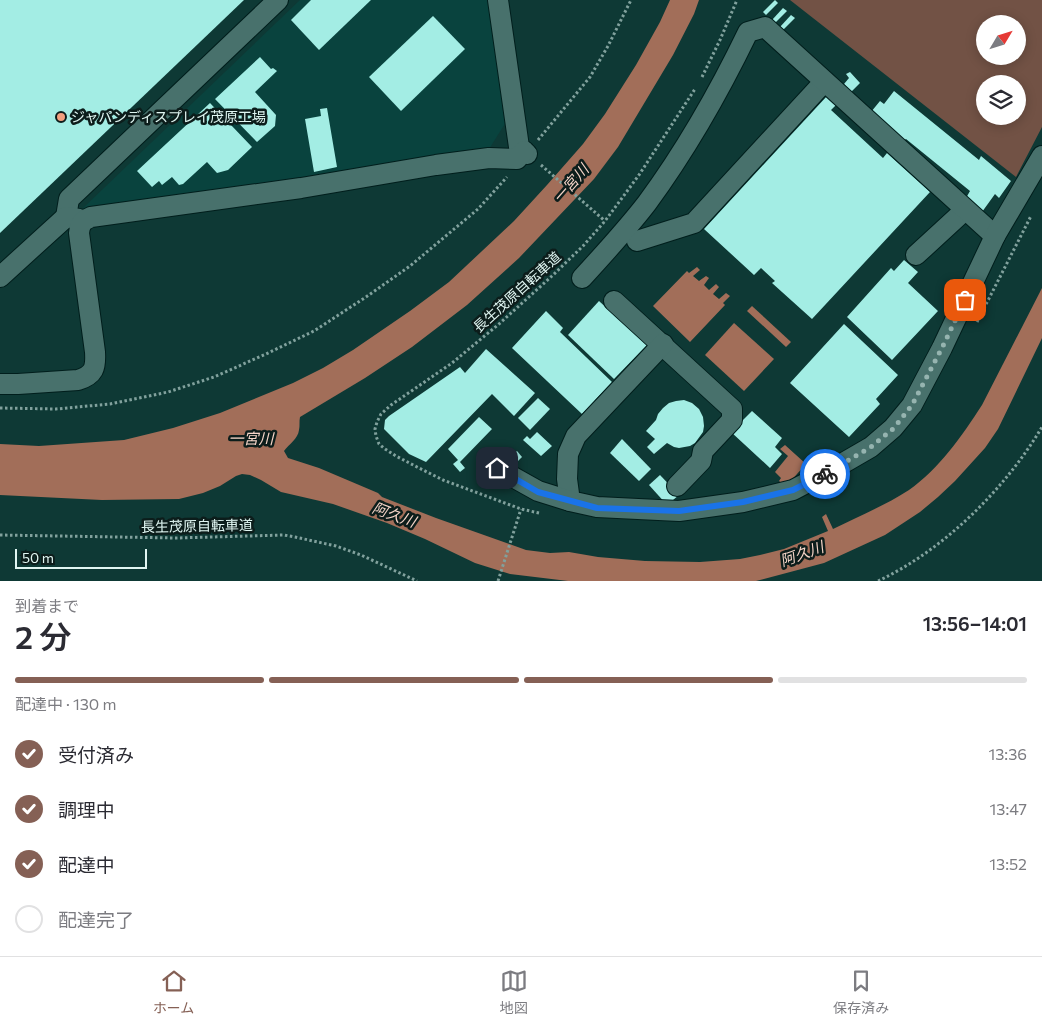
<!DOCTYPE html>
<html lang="ja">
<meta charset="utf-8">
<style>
:root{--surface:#fff;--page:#f2f2f3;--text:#2b2b33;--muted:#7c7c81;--line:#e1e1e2;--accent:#856055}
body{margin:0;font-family:Commissioner,"Noto Sans JP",sans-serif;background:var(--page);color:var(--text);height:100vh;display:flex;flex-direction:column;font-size:19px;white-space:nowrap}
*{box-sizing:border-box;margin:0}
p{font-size:16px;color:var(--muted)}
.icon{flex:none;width:28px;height:28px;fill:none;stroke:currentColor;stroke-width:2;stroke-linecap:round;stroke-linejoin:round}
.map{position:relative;height:581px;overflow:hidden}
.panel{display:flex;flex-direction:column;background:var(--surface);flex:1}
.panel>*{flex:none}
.needle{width:32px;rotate:52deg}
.controls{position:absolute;left:976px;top:15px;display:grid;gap:10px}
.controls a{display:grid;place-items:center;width:50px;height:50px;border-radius:50%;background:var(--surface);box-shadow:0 2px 12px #0003;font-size:25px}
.scale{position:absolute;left:15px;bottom:12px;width:132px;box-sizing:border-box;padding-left:5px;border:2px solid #e0f6f2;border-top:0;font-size:14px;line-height:18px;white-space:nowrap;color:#e0f6f2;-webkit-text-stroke:4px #0c1d1b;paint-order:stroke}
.pin{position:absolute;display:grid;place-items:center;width:42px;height:42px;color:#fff;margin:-21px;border-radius:10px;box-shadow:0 2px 8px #0006}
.courier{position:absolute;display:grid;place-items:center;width:50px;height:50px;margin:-25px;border:4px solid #1a73e8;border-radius:50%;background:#fff;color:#222;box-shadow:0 1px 6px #0007}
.headline em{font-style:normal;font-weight:600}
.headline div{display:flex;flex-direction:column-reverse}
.headline{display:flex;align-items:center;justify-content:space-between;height:85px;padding:0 15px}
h1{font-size:32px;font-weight:600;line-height:38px}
.bar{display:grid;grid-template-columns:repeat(4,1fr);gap:8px 5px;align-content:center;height:60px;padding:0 15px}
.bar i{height:6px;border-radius:4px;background:var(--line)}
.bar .active{background:var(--accent)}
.bar p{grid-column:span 4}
ol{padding:0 15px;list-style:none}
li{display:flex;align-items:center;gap:15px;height:55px}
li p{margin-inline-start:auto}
li .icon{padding:5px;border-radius:50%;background:var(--accent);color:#fff;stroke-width:4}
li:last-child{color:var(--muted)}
li i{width:28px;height:28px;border:2px solid var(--line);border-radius:50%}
.dock{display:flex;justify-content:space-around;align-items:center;height:70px;border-top:1px solid var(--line);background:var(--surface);font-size:14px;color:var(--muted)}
.dock a{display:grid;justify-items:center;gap:2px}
.dock .active{color:var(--accent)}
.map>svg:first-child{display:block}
</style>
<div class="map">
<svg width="1042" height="581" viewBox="0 0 1042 581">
<rect width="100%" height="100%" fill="#0e3935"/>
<!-- built -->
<polygon fill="#09433e" points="300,0 493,0 511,114 486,154 293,185 281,181 92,210 80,211"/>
<!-- green -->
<path fill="#725245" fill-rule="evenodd" d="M 790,0 L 1042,0 L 1042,127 L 1016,177 ZM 985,24 L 1018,24 L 1018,56 L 985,56 ZM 985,84 L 1018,84 L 1018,116 L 985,116 Z"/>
<!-- water -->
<g fill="#a26e59">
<path d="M 670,0 L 699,0 L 694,14 L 673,55 L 618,147 L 594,179 L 519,258 L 467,305 L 412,347 L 365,378 L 300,417 C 299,421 300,426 299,430 C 298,439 289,444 284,451 L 288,458 L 319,468 L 378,493 L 382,497 L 436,518 L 526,550 L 550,553 L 569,552 L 598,557 L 645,561 L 700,562 L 740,559 L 760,555 L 784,549 L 828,531 L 822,517 L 826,514 L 833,529 C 857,517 886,505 909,490 C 939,469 962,436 982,405 L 1042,288 L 1042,338 L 998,429 L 985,448 L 955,481 L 938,497 L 920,512 L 885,535 L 824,563 L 756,581 L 568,581 L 510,574 L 475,563 L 425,539 L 387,523 L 333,504 L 281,492 L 261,480 L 250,475 L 242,474 L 236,476 L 220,486 L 203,493 L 179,499 L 102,500 L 0,495 L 0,444 L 39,446 L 124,440 L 173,428 L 220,413 L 293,383 L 323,368 L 353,350 L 410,311 L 449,282 L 514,221 L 547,185 L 583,144 L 605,114 L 636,65 L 660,22 Z"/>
<polygon points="697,267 700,270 693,276 699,281 706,276 709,278 704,285 709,290 716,284 719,287 713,294 719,299 726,293 730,296 723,303 725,305 690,342 653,306 687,271 689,273"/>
<polygon points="752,306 791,342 786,347 747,311"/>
<polygon points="734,323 774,359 744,391 705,355"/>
<polygon points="785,445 806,464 788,484 784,485 779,481 781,478 775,472 788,456 780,449"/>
</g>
<!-- building -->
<g fill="#a3ede4">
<polygon points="0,0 244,0 0,233"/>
<polygon points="311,0 371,0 319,50 291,20"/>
<polygon points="775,0 778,3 766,15 763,12"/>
<polygon points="783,8 787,11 775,23 772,20"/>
<polygon points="791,15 795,18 783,30 780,27"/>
<polygon points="433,16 465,49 401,111 369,77"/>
<polygon points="260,57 271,69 273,68 277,71 255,92 276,115 275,126 257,142 215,99"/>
<polygon points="850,72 860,83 851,92 844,84 849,78 846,74"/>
<polygon points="894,91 979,160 981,156 1011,181 999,198 995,194 982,212 966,198 970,191 906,139 903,141 871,112 880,101 884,104"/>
<polygon points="827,96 836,105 831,110 883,158 887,153 930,192 812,319 772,283 775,281 761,268 754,275 704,229"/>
<polygon points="210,103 252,147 228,170 217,173 207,162 183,184 179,185 172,177 162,185 159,181 152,187 137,171"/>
<polygon points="327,108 337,167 314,172 305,119 321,116 320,109"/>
<polygon points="904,260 918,272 908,283 938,311 892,360 847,317 891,268 894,271"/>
<polygon points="599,301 647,345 614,379 568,335"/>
<polygon points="546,311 563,328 560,332 612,382 582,414 512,348"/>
<polygon points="844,324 898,375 876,399 880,404 849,437 790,383"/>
<polygon points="486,349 535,393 514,416 492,394 426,462 409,454 384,429 385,420 389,416 460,367 465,373"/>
<polygon points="538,398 550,409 530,430 518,418"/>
<polygon points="684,400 692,403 699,409 703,417 704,426 703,432 695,443 690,446 679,448 674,447 667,443 654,454 647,447 655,439 646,431 656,420 658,414 663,408 669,403 676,401"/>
<polygon points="752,411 782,438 775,447 782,454 770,468 731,432"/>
<polygon points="479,417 492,429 460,462 465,468 460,472 453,464 458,460 448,449"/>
<polygon points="537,432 552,446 541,456 523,440 527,436 530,439"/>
<polygon points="622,439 651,469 639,481 610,453"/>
<polygon points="507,449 511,452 507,456 504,453"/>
<polygon points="517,451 522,457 517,462 511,457"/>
<polygon points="660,475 679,495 667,505 649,485"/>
</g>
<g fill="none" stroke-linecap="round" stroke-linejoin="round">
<!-- minor casing -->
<g stroke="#001e1c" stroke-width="22">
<g id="minor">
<polyline points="498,0 519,147 527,154"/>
<polyline points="66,217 69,199 278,0"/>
<polyline points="637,241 694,223 824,82"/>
<polyline points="916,255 965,210"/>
<polyline points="0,277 66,217 79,219"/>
<path d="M 582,278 C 604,254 627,229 647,203 C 686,150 719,92 748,32 L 765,27 L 995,236"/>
<polyline points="614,301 732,409 732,420 703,451 701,461 677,486"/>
<polyline points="663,344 576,436 568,454 567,479 570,501 597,507 679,511 743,502 793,490 833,469 871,447 893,428 912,405 942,348 995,236 1042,156"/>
<path d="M 0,384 L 18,384 L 78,380 C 94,375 96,368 95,352 L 79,233 C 80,224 82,221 91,217 L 301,188 L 436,165 L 489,158 L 517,159 L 524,151"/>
<polyline points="497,468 538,491 570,501"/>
</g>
</g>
<!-- path -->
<g stroke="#81a19d" stroke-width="3" stroke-dasharray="2.5 2.5" stroke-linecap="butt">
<polyline points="702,77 720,40 737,0"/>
<polyline points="538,140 590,77 608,46 631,0"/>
<polyline points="541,165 605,221"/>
<polyline points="977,322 1031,216"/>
<polyline points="0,408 56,409 110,404 168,392 214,377 266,354 314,331 366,297 410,266 478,209 507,177"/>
<polyline points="539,513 521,509 443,480 417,467 396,456 385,449 379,444 376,436 375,429 377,422 381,414 391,405 452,363 499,324 552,276 583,246 605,221 639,175 695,89"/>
<polyline points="0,535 176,538 284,535 295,537 336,546 361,555 417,581"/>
<polyline points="498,581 521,509"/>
<path d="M 878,581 C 944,550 1005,489 1042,427"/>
</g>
<!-- minor -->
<use href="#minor" stroke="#48716c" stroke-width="20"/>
</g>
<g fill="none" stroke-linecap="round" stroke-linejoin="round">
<!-- done -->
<polyline stroke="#96b4b0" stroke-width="5" stroke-dasharray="0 9" points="825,474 871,447 894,428 912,405 942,348 965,300"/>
<!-- route -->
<polyline stroke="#1a73e8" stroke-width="6" points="497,468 538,492 597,508 679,511 743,502 793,490 825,474"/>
</g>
<!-- markers -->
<circle fill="#f2a07f" stroke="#0c1d1b" stroke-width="2" cx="61" cy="117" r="5"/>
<g text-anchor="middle" stroke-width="5" stroke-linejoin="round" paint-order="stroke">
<!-- poi labels -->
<g font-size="14" fill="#e0f6f2" stroke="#0c1d1b" text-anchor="start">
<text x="71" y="122">ジャパンディスプレイ茂原工場</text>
</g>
<!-- street labels -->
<g font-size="14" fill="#e0f6f2" stroke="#0c1d1b">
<text transform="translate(517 292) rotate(-42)" y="5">長生茂原自転車道</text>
<text transform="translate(197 526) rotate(-1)" y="5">長生茂原自転車道</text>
</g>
<!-- water labels -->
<g font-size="15" font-style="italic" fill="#f7d6c9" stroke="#0c1d1b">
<text transform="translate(571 184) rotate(-49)" y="5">一宮川</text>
<text x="251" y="444">一宮川</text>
<text transform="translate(394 515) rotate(20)" y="5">阿久川</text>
<text transform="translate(802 554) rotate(-20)" y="5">阿久川</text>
</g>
</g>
</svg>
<div class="controls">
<a><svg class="needle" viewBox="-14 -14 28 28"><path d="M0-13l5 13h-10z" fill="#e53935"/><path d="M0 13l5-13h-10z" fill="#7c7c81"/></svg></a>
<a><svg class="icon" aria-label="layers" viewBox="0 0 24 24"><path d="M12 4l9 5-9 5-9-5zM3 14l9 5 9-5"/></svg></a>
</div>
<div class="scale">50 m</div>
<div class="pin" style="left:965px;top:300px;background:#ea580c"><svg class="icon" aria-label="bag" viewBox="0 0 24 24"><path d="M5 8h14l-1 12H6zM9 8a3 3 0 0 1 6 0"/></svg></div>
<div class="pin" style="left:497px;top:468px;background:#1f2937"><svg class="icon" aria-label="home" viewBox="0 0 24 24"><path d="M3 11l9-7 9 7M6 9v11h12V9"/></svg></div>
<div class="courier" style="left:825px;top:474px"><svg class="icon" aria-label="bike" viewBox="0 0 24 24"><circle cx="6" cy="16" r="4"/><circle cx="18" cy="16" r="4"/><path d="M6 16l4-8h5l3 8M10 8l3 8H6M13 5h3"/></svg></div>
</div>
<section class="panel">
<div class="headline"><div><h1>2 分</h1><p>到着まで</p></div><em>13:56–14:01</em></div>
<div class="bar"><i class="active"></i><i class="active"></i><i class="active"></i><i></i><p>配達中 · 130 m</p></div>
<ol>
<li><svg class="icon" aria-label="check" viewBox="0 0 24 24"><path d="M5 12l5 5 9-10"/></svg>受付済み<p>13:36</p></li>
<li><svg class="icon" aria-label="check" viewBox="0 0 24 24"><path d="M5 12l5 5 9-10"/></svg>調理中<p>13:47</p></li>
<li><svg class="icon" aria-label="check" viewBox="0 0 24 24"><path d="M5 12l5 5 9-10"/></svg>配達中<p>13:52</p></li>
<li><i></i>配達完了</li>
</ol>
</section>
<nav class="dock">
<a class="active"><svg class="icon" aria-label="home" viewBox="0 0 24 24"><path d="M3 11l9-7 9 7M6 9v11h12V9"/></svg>ホーム</a>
<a><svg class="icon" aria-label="map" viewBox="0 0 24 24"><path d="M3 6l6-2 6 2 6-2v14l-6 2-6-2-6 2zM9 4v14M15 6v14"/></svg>地図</a>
<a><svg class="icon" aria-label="saved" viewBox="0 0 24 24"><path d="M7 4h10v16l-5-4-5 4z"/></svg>保存済み</a>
</nav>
